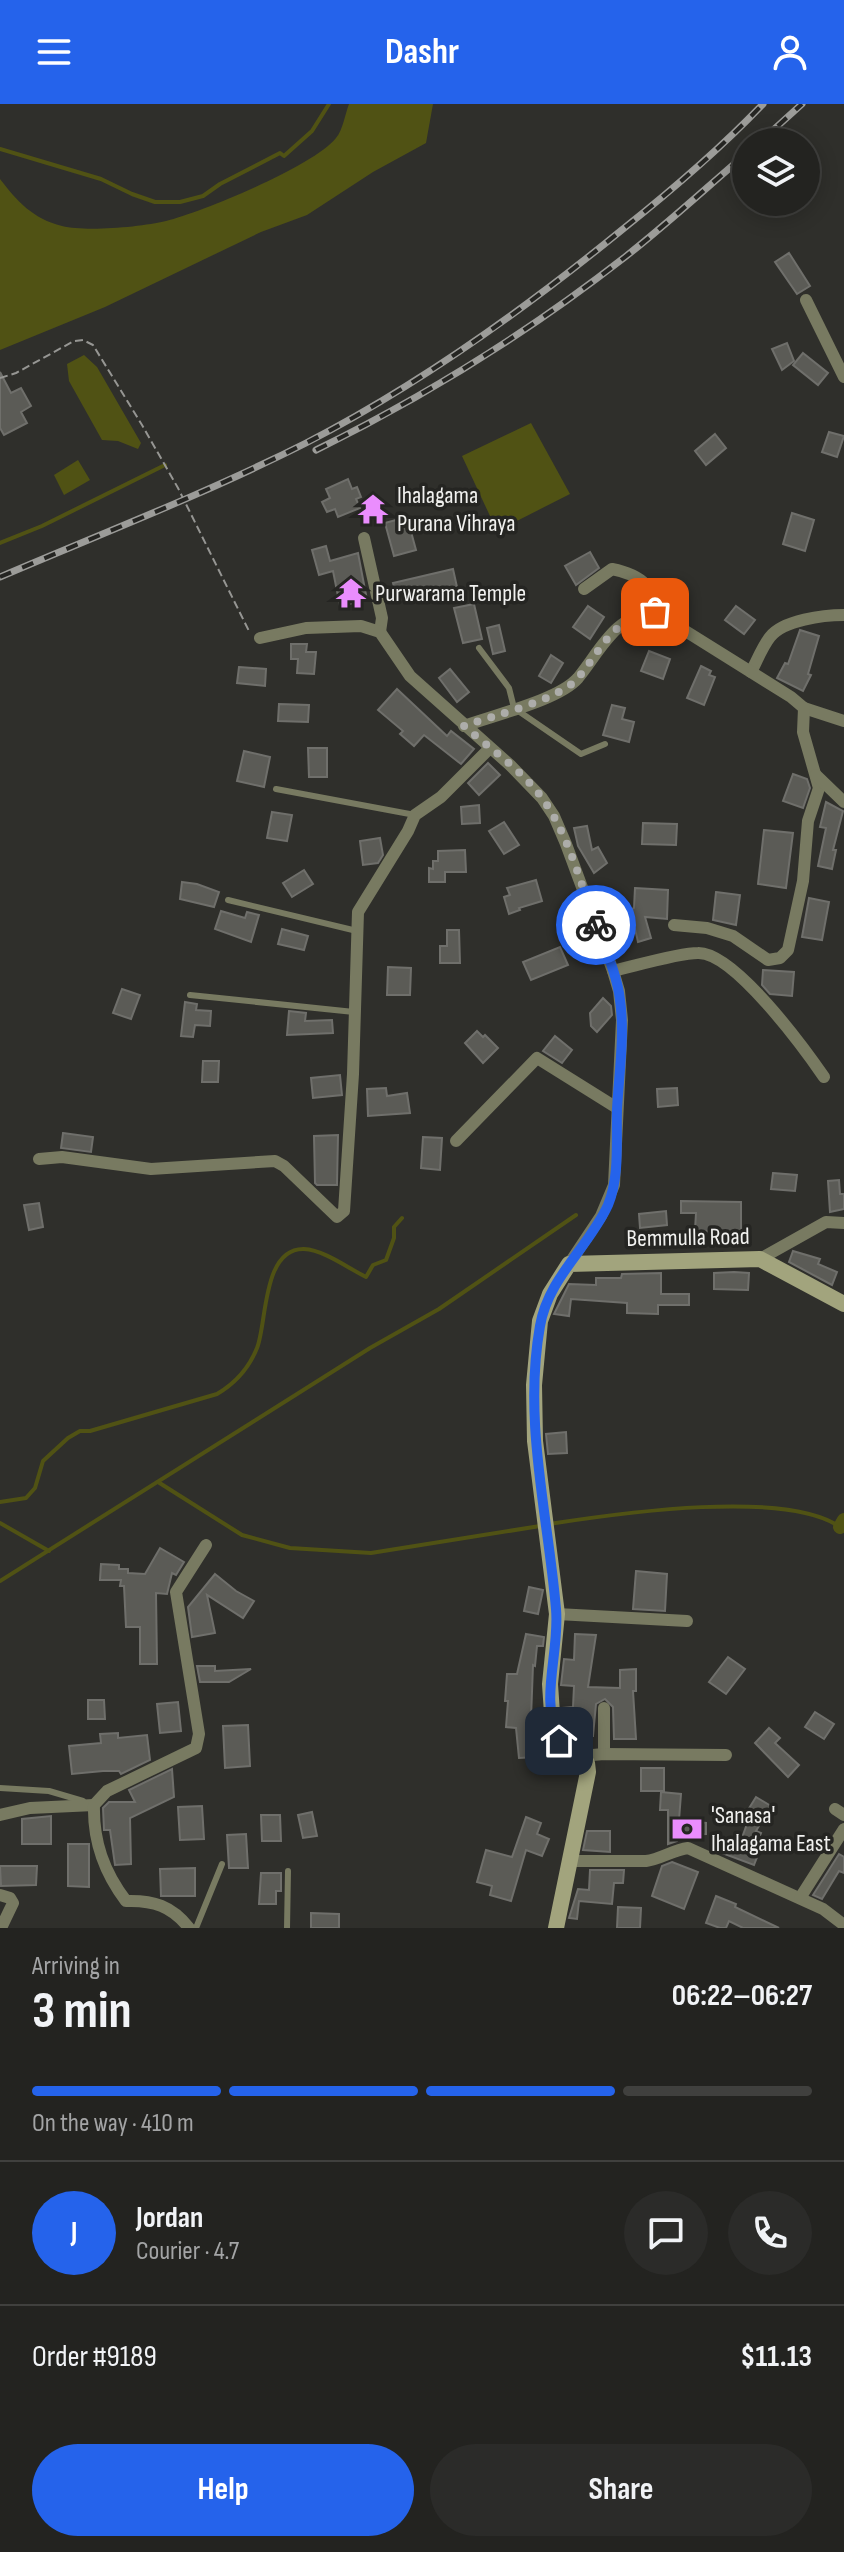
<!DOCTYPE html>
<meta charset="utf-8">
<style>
:root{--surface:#232320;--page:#2b2b29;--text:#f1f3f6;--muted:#a3a4a5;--line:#40403e;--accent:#2563eb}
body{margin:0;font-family:"Sofia Sans Condensed",sans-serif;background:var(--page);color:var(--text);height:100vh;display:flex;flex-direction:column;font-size:30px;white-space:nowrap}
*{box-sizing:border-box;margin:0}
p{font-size:26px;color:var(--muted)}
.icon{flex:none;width:44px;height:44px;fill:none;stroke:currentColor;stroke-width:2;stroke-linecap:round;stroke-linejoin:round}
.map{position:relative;height:1824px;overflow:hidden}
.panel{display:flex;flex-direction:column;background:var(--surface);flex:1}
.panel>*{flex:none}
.buttons{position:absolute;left:732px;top:24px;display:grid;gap:16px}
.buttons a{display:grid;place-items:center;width:88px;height:88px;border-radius:50%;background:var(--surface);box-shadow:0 4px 20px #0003,0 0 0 2px var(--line);font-size:40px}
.pin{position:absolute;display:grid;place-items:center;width:68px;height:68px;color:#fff;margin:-34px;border-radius:16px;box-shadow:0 4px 12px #0006}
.courier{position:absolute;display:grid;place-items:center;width:80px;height:80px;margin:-40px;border:6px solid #2563eb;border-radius:50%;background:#fff;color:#222;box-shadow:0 2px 10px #0007}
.headline em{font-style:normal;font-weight:700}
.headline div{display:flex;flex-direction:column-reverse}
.headline{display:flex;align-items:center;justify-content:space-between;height:136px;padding:0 32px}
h1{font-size:52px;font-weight:700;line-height:60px}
.bar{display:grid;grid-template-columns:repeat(4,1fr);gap:12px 8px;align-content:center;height:96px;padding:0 32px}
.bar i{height:10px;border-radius:6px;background:var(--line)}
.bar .selected{background:var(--accent)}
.bar p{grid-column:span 4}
.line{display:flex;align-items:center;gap:20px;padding:0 32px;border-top:2px solid var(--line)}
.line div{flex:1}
.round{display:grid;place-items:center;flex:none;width:84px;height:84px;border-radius:42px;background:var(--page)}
.button{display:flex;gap:16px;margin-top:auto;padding:16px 32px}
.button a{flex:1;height:92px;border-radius:48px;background:var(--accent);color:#fff;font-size:32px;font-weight:700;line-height:92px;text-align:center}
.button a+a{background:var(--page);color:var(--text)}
header{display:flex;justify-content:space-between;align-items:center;height:104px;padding:0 32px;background:var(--accent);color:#fff;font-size:36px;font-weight:700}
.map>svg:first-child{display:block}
</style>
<header><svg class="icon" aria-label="menu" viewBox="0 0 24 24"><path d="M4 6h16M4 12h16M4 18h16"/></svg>Dashr<svg class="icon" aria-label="person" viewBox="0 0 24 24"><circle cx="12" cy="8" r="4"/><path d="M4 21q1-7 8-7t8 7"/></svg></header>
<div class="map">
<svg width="844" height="1824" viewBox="0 0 844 1824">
<rect width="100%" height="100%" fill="#2f2f2b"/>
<!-- water -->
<g fill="#505214">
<path d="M 349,0 L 433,0 L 426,39 L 373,68 L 307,111 L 261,128 L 105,203 L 0,246 L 0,75 C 17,97 33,115 62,122 C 86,128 141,123 166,117 C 202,108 314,62 336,34 C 343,26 345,10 349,0 Z"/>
<polygon points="84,251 97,263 141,339 138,345 118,337 102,336 69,277 67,260"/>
<polygon points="531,319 570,390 497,427 462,352"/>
<polygon points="78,356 90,376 64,391 54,371"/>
</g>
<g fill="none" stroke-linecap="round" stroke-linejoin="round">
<!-- stream -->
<g stroke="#505214" stroke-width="4">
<polyline points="0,45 101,75 132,90 155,98 180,98 203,92 220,80 280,49 284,52 312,27 329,0"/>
<polyline points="0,439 42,422 165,361"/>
<polyline points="158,1378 242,1431 290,1444 371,1449 540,1422"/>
<path d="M 0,1398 L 26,1394 L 35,1384 L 43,1357 L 68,1334 L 80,1327 L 90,1327 L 217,1290 C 234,1280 249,1264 257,1244 C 267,1220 262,1144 304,1145 C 324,1146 348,1164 366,1173 L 373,1161 L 386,1156 L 394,1134 L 394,1123 L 402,1114"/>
<polyline points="0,1419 49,1447"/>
<path d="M 549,1420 C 614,1410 793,1383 844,1426"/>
<polyline points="0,1477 370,1244 439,1205 576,1111"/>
</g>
<!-- canal -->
<polyline stroke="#505214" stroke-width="14" points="840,1423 844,1416"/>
</g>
<!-- building -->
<g fill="#5b5b56" stroke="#6f6f6b" stroke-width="2">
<polygon points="789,149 810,182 797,190 775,158"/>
<polygon points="787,239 794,257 782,266 772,245"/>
<polygon points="803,249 828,269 818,281 793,261"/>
<polygon points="0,268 11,289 21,284 31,302 21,308 27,319 4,331 0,324"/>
<polygon points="829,328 844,332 837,353 822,348"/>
<polygon points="715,330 726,344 706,361 695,347"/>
<polygon points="348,375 352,385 357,383 361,393 356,395 360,404 338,413 335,405 327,408 322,398 330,394 326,385"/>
<polygon points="792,409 814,416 805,447 783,440"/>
<polygon points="407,413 416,446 394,452 385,419"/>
<polygon points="326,442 330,457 358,449 367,496 340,502 333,467 319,471 312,446"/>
<polygon points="590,448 599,464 576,481 565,462"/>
<polygon points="453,465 457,483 398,497 393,479"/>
<polygon points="474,500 482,535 463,539 454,504"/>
<polygon points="588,502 604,513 590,535 573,523"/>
<polygon points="736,502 755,516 744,530 725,516"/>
<polygon points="499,521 505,547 493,550 487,524"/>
<polygon points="800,526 819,532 808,570 811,571 803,587 777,574 785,559 788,560"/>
<polygon points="291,540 307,540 306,548 316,548 314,570 297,569 298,555 291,555"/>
<polygon points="649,547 670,555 663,575 641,567"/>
<polygon points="551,551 563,559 551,579 539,572"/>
<polygon points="701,562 711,567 709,571 715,573 704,601 687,594"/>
<polygon points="239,563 266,565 265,582 237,579"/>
<polygon points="450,565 469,588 457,598 439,574"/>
<polygon points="397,585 447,632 451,627 474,645 461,660 424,631 414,642 400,630 403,627 378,606"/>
<polygon points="279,600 309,601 308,618 278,617"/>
<polygon points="612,601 625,604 622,615 634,618 629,638 603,631"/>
<polygon points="308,644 327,644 327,673 309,673"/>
<polygon points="244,647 270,653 264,683 237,677"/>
<polygon points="488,659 500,671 479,691 468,679"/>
<polygon points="793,670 807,675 810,684 803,704 783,697"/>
<polygon points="826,698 843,707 833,746 836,746 832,765 818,762 826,724 820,723"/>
<polygon points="479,701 480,719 462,720 461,703"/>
<polygon points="272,708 292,711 287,737 267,734"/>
<polygon points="504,718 519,741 504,750 489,727"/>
<polygon points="643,719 677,720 676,741 642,740"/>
<polygon points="587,722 592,746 598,743 607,759 594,769 578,742 574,724"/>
<polygon points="764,726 793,729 786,784 758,780"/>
<polygon points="380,734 383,751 378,759 363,761 360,737"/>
<polygon points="465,746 466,768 445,768 445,778 429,778 429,764 433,765 433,757 438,757 438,747"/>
<polygon points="304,766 313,780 292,793 283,779"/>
<polygon points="536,776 542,797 519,804 520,806 509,810 504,793 510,791 507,784"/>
<polygon points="182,778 197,780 219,788 214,803 180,795"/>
<polygon points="635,784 668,786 667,815 645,813 651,834 638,838 635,825 617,834 609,817 634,804"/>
<polygon points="716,788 740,791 736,821 713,816"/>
<polygon points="809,794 829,798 822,836 802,833"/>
<polygon points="221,807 245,814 247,808 259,811 251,838 215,825"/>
<polygon points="282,825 308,832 304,846 278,840"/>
<polygon points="447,826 459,826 460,859 440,859 440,842 447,842"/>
<polygon points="560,843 568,861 531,876 523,858"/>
<polygon points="388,863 411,864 410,891 387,891"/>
<polygon points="763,866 794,868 792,892 770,890 762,881"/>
<polygon points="122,885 140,891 131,915 113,909"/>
<polygon points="603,894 611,902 612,911 597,928 591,922 590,909"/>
<polygon points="185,898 197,900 196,906 211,907 210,922 195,921 193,933 181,932"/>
<polygon points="289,907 306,909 305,917 332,916 333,929 287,931"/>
<polygon points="477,927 483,933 485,931 498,944 483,959 465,939"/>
<polygon points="555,932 572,946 562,959 543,947"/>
<polygon points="203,957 219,957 218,978 202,978"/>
<polygon points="340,971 342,991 313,994 311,974"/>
<polygon points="386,984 387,992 407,989 410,1009 368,1012 367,985"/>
<polygon points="677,984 678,1001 658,1003 657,985"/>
<polygon points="63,1029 93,1033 91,1048 61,1044"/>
<polygon points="338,1031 337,1081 317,1081 315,1079 314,1032"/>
<polygon points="423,1033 442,1034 440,1066 421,1064"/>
<polygon points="773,1069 797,1071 795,1087 771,1085"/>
<polygon points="839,1076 840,1090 844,1090 844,1105 830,1108 828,1077"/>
<polygon points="681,1097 741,1098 741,1131 695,1126 696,1109 681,1109"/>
<polygon points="39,1099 43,1123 29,1126 24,1101"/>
<polygon points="666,1107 667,1121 640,1124 639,1110"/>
<polygon points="793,1147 820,1155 818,1160 837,1168 832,1181 789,1158"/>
<polygon points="734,1168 749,1169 748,1186 714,1185 714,1169"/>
<polygon points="661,1169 661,1190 689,1190 689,1201 658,1201 658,1210 627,1209 627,1199 571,1195 569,1212 554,1210 569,1180 596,1181 596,1174 621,1174 622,1170"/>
<polygon points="566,1328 567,1349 548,1350 546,1330"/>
<polygon points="160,1444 184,1458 176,1471 172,1469 167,1490 156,1489 157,1560 140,1560 140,1523 126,1523 124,1482 120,1482 121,1476 100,1476 101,1460 119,1461 119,1465 128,1465 128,1469 145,1470"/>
<polygon points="636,1467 667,1470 665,1507 633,1505"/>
<polygon points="215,1470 236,1487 254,1497 243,1514 207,1491 215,1529 192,1533 188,1503"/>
<polygon points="529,1483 543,1486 538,1510 524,1507"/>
<polygon points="526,1530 544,1533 543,1542 537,1542 535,1562 533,1561 530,1641 536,1641 537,1653 519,1654 516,1624 506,1623 508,1597 505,1597 507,1570 517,1570"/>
<polygon points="575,1530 596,1531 588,1583 620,1584 620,1566 636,1565 636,1587 633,1587 636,1635 614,1635 613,1603 605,1595 596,1600 593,1632 577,1632 577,1619 564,1620 563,1604 573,1603 574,1582 561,1581 564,1555 574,1556"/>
<polygon points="728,1553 745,1565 726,1590 709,1578"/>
<polygon points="197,1562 215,1562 215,1567 251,1565 229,1578 200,1578"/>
<polygon points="88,1596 104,1596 105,1615 88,1615"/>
<polygon points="178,1598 181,1627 160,1629 157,1600"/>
<polygon points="815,1608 834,1620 824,1635 805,1623"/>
<polygon points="248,1621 250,1662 225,1664 223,1622"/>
<polygon points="769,1624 780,1634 775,1639 799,1661 788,1673 755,1639"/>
<polygon points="118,1629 118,1634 147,1631 150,1656 121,1670 119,1667 103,1667 72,1670 69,1642 101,1639 100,1630"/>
<rect x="641" y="1664" width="23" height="23"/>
<polygon points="172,1665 174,1693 130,1714 131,1760 115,1761 110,1726 104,1726 103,1704 109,1698 135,1698 129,1686"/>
<polygon points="661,1688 681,1690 679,1716 706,1719 706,1730 678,1731 677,1737 668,1740 668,1706 660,1706"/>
<polygon points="756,1693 771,1702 756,1727 761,1729 754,1746 759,1748 754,1761 719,1748 723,1736 739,1742 748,1717 743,1714"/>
<polygon points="202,1702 204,1735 180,1736 178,1703"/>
<polygon points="312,1708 317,1732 303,1734 298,1711"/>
<polygon points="261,1711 280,1711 281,1737 262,1737"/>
<polygon points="51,1712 51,1740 22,1740 22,1715"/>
<polygon points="526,1713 541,1719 537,1730 549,1735 542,1752 526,1746 511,1797 490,1791 492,1782 477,1778 486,1746 512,1753"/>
<polygon points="587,1727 610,1727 610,1748 583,1746"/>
<polygon points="246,1730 248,1764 229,1764 227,1731"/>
<polygon points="68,1740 89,1740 89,1783 68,1782"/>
<polygon points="839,1750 844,1753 844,1769 839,1767 822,1795 813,1791"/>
<polygon points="672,1758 698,1768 684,1805 652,1792 662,1762"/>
<polygon points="0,1762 37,1762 36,1781 1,1782"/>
<polygon points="195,1764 195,1792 161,1792 160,1765"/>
<polygon points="590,1766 624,1766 623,1779 614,1779 612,1800 579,1797 577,1815 569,1814 578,1785 589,1786"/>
<polygon points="261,1769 281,1769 281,1787 276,1787 276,1800 259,1800"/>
<polygon points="716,1792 736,1800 735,1803 779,1824 743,1824 729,1817 726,1824 720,1824 706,1819"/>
<polygon points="618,1803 641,1804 640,1824 617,1824"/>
<polygon points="311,1809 339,1810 339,1824 311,1824"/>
</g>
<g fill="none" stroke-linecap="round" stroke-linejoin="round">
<!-- path -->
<polyline stroke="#969693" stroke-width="2" stroke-dasharray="8 4" stroke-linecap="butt" points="0,274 16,269 74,237 83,236 93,241 142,321 178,384 249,527"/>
<!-- lane -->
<g stroke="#787a61" stroke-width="6">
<polyline points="479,544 509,584 514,604 581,650 605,640"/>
<polyline points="276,685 415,711"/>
<polyline points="228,796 357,827"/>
<polyline points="190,891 354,908"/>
<polyline points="0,1684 49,1687 83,1697"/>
<polyline points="196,1824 222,1760"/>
<polyline points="287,1824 288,1767"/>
</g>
<!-- street -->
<g stroke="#787a61" stroke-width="12">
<polyline points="806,196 844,273"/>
<polyline points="364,434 382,514 380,528"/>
<path d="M 584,485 L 612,465 C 637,470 656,481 655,508"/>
<polyline points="260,534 306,524 361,522 380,528 410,572 510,661 542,694 554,712 566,740 613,867 619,887 622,916 614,1081 601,1112 569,1160"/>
<path d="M 751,568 C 757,557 762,543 770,533 C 783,516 824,511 844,511"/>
<polyline points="804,604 844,617"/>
<path d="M 464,622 C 494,611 559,596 578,574 C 601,546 614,512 655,508 L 791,593 L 804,604 L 803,628 L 819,684 L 808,717 L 803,777 L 788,846 L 780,854 L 768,856 L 733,832 L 707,824 L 674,821"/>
<polyline points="816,671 844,698"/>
<path d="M 613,867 C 635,862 678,849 698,849 C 734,848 804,944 824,973"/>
<polyline points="456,1037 537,954 617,1004"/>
<polyline points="39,1055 62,1053 151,1065 275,1057 284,1062 337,1113 344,1107 353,970 358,808 408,727 415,711 441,693 490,644"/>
<polyline points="760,1155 826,1118 844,1119"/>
<polyline points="557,1510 687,1517"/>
<polyline points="604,1604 604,1650"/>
<polyline points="581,1652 604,1650 726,1651"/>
<polyline points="835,1705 844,1711"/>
<polyline points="0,1711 30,1704 94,1701"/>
<path d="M 570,1757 L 646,1757 C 661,1755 673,1746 688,1744 L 823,1805 L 844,1821"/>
<polyline points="0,1791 10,1794 13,1799 1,1824"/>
<polyline points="800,1794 844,1725"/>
<path d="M 189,1824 C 172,1802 153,1796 126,1797 C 104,1768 93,1738 94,1701 L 107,1687 L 196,1644 L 199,1630 L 176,1488 L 206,1441"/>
</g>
<!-- secondary -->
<polyline stroke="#a2a47d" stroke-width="16" points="556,1824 588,1668 587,1659 559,1637 553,1624 550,1580 557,1510 535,1337 534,1281 540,1217 550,1190 569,1160 760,1155 844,1200"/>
<!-- rail casing -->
<g stroke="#9c9c99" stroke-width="7">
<g id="rail">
<polyline points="760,38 802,0"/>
<path d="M 316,346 C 424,293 530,227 625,153 C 667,120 706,84 746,50"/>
<path d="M 0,473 C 103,429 207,389 306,339 C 419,281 525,205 623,125 C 672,86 720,45 763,0"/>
</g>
</g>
<!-- rail -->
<use href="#rail" stroke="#252522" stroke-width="4" stroke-dasharray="12" stroke-linecap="butt"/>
</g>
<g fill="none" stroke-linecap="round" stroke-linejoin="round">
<!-- done -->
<path stroke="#adadaa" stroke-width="8" stroke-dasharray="0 14.4" d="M 596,821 C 580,779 569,731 542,694 C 522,666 490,645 464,622 C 494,611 559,596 578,574 C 601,546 614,512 655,508"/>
<!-- route -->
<path stroke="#2563eb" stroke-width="10" d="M 559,1637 C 539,1594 560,1549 556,1505 C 548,1411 523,1317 540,1222 C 548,1174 589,1143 608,1101 C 620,1072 616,1036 617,1005 C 619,969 625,932 620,896 C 617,870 605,845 596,821"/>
</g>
<!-- icons -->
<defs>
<g id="temple-bare" transform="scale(2.4)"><path d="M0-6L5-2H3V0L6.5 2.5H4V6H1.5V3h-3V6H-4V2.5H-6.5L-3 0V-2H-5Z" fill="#ea8dfd" stroke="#252522" stroke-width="2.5" paint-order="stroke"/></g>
<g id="bank-bare" transform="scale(2.4)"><path d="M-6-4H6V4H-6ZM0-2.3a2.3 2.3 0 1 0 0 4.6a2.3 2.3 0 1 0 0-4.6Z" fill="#ea8dfd" stroke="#252522" stroke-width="2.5" paint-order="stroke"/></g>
</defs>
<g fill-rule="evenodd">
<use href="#temple-bare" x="373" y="405"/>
<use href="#temple-bare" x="351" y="489"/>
<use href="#bank-bare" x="687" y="1725"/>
</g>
<g text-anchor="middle" stroke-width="7" stroke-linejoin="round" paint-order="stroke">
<!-- poi labels -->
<g font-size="24" fill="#f1f1ef" stroke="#252522" text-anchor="start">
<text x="397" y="399">Ihalagama<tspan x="397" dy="28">Purana Vihraya</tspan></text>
<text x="375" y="497">Purwarama Temple</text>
<text x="711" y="1719">'Sanasa'<tspan x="711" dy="28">Ihalagama East</tspan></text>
</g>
<!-- street labels -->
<g font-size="24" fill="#f1f1ef" stroke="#252522">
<text transform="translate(688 1133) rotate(-1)" y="8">Bemmulla Road</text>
</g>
</g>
</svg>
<div class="buttons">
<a><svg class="icon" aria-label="layers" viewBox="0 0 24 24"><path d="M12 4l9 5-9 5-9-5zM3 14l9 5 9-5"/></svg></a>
</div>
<div class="pin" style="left:655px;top:508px;background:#ea580c"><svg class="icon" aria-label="bag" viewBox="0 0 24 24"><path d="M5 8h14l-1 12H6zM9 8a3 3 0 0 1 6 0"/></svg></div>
<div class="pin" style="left:559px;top:1637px;background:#1f2937"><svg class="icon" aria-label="home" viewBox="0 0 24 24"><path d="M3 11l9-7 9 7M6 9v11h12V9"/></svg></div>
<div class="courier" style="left:596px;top:821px"><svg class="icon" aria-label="bike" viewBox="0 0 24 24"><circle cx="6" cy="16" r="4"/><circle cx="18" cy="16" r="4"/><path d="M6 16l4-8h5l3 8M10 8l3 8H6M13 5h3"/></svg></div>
</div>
<section class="panel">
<div class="headline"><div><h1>3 min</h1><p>Arriving in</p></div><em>06:22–06:27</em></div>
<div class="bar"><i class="selected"></i><i class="selected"></i><i class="selected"></i><i></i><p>On the way · 410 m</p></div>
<div class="line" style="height:144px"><b class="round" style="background:var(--accent);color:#fff">J</b><div><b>Jordan</b><p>Courier · 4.7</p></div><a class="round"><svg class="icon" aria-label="chat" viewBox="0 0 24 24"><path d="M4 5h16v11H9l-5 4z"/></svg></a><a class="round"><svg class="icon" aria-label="phone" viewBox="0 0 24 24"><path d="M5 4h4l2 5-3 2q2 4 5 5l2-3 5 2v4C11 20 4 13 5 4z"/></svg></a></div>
<div class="line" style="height:104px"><div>Order #9189</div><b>$11.13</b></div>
<div class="button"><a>Help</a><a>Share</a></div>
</section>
